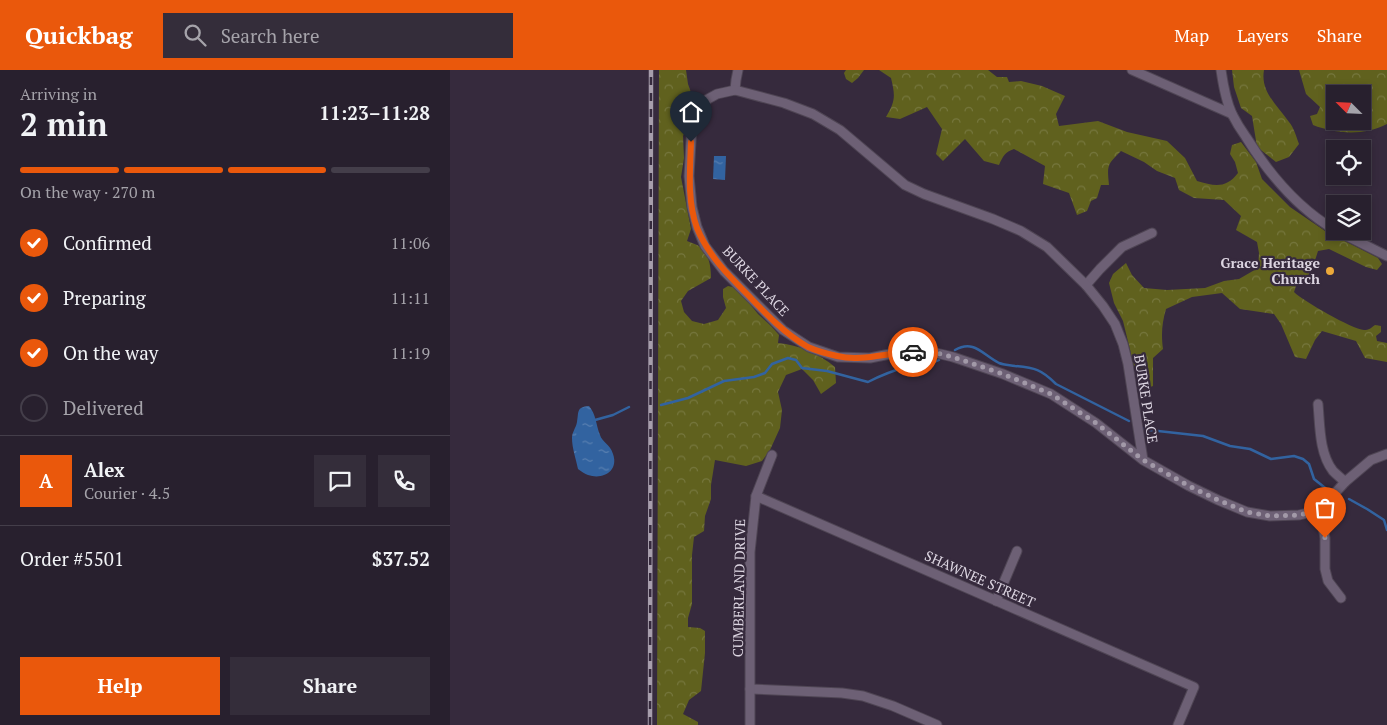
<!DOCTYPE html>
<meta charset="utf-8">
<style>
:root{--surface:#28202e;--page:#342d3a;--text:#f1f3f6;--muted:#a5a3aa;--line:#443e4a;--accent:#ea580c}
body{margin:0;font-family:"PT Serif",serif;background:var(--page);color:var(--text);height:100vh;display:flex;flex-direction:column;font-size:19px;white-space:nowrap}
*{box-sizing:border-box;margin:0}
p{font-size:16px;color:var(--muted)}
.icon{flex:none;width:28px;height:28px;fill:none;stroke:currentColor;stroke-width:2;stroke-linecap:round;stroke-linejoin:round}
.map{position:relative;flex:1;overflow:hidden}
.panel{display:flex;flex-direction:column;background:var(--surface);width:450px}
.panel>*{flex:none}
.needle{width:32px;rotate:294deg}
.fabs{position:absolute;left:876px;top:15px;display:grid;gap:10px}
.fabs a{display:grid;place-items:center;width:45px;height:45px;border-radius:0px;background:var(--surface);box-shadow:0 2px 8px #0003,0 0 0 1px var(--line);font-size:25px}
.pin{position:absolute;display:grid;place-items:center;width:42px;height:42px;color:#fff;margin:-51px -21px;border-radius:50% 50% 50% 0;rotate:-45deg;box-shadow:0 0 5px #0007}
.pin .icon{rotate:45deg}
.courier{position:absolute;display:grid;place-items:center;width:50px;height:50px;margin:-25px;border:4px solid #ea580c;border-radius:50%;background:#fff;color:#222;box-shadow:0 1px 6px #0007}
.headline em{font-style:normal;font-weight:800}
.headline div{display:flex;flex-direction:column-reverse}
.headline{display:flex;align-items:center;justify-content:space-between;height:85px;padding:0 20px}
h1{font-size:32px;font-weight:800;line-height:38px}
.bar{display:grid;grid-template-columns:repeat(4,1fr);gap:8px 5px;align-content:center;height:60px;padding:0 20px}
.bar i{height:6px;border-radius:4px;background:var(--line)}
.bar .selected{background:var(--accent)}
.bar p{grid-column:span 4}
.line{display:flex;align-items:center;gap:12px;padding:0 20px;border-top:1px solid var(--line)}
.line div{flex:1}
.round{display:grid;place-items:center;flex:none;width:52px;height:52px;border-radius:0px;background:var(--page)}
ol{padding:0 20px;list-style:none}
li{display:flex;align-items:center;gap:15px;height:55px}
li p{margin-inline-start:auto}
li .icon{padding:5px;border-radius:50%;background:var(--accent);color:#fff;stroke-width:4}
li:last-child{color:var(--muted)}
li i{width:28px;height:28px;border:2px solid var(--line);border-radius:50%}
.cta{display:flex;gap:10px;margin-top:auto;padding:10px 20px}
.cta a{flex:1;height:58px;border-radius:0px;background:var(--accent);color:#fff;font-size:20px;font-weight:800;line-height:58px;text-align:center}
.cta a+a{background:var(--page);color:var(--text)}
header{display:flex;align-items:center;gap:30px;box-sizing:border-box;height:70px;padding:0 25px;background:var(--accent);color:#fff}
header strong{font-size:24px}
nav{display:flex;gap:28px;margin-inline-start:auto;font-size:18px}
.search{width:350px;height:45px;background:var(--page);display:flex;align-items:center;gap:12px;box-sizing:border-box;padding:0 18px;border-radius:0px;color:var(--muted);font-size:19px}
main{display:flex;flex:1;min-height:0}
.map>svg:first-child{display:block}
</style>
<header>
<strong>Quickbag</strong>
<div class="search"><svg class="icon" aria-label="search" viewBox="0 0 24 24"><circle cx="10" cy="10" r="6"/><path d="M15 15l6 6"/></svg>Search here</div>
<nav><a>Map</a><a>Layers</a><a>Share</a></nav>
</header>
<main>
<section class="panel">
<div class="headline"><div><h1>2 min</h1><p>Arriving in</p></div><em>11:23–11:28</em></div>
<div class="bar"><i class="selected"></i><i class="selected"></i><i class="selected"></i><i></i><p>On the way · 270 m</p></div>
<ol>
<li><svg class="icon" aria-label="check" viewBox="0 0 24 24"><path d="M5 12l5 5 9-10"/></svg>Confirmed<p>11:06</p></li>
<li><svg class="icon" aria-label="check" viewBox="0 0 24 24"><path d="M5 12l5 5 9-10"/></svg>Preparing<p>11:11</p></li>
<li><svg class="icon" aria-label="check" viewBox="0 0 24 24"><path d="M5 12l5 5 9-10"/></svg>On the way<p>11:19</p></li>
<li><i></i>Delivered</li>
</ol>
<div class="line" style="height:90px"><b class="round" style="background:var(--accent);color:#fff">A</b><div><b>Alex</b><p>Courier · 4.5</p></div><a class="round"><svg class="icon" aria-label="chat" viewBox="0 0 24 24"><path d="M4 5h16v11H9l-5 4z"/></svg></a><a class="round"><svg class="icon" aria-label="phone" viewBox="0 0 24 24"><path d="M5 4h4l2 5-3 2q2 4 5 5l2-3 5 2v4C11 20 4 13 5 4z"/></svg></a></div>
<div class="line" style="height:65px"><div>Order #5501</div><b>$37.52</b></div>
<div class="cta"><a>Help</a><a>Share</a></div>
</section>
<div class="map">
<svg width="937" height="655" viewBox="0 0 937 655">
<defs>
<pattern id="forest-crowns" width="20" height="18" patternUnits="userSpaceOnUse" patternTransform="scale(1.25)"><rect width="20" height="18" fill="#60611e"/><path d="M2 6a3 3 0 1 1 6 0M12 15a3 3 0 1 1 6 0" fill="none" stroke="#76773e"/></pattern>
<pattern id="water-ripples" width="26" height="14" patternUnits="userSpaceOnUse" patternTransform="scale(1.25)"><rect width="26" height="14" fill="#3263a0"/><path d="M2 4q2-2 4 0t4 0M15 11q2-2 4 0t4 0" fill="none" stroke="#5980b1"/></pattern>
</defs>
<rect width="100%" height="100%" fill="#362a3d"/>
<!-- forest -->
<g fill="url(#forest-crowns)" fill-rule="evenodd">
<path d="M 209,0 L 236,0 L 238,14 L 245,34 L 233,66 L 234,88 L 231,107 L 241,159 L 237,171 C 241,173 246,174 249,176 C 259,182 261,197 261,208 L 238,221 L 231,231 L 234,242 L 242,251 L 254,254 L 268,250 L 276,238 L 273,227 L 273,219 L 278,216 L 287,218 L 308,244 L 321,256 L 329,265 L 328,273 C 349,275 368,283 385,297 L 386,313 L 371,324 L 363,310 L 352,299 L 336,305 L 328,322 L 332,340 L 330,358 L 320,380 L 312,391 L 296,396 L 265,390 L 261,415 L 261,429 L 255,446 L 254,461 L 244,467 L 242,485 L 242,534 L 238,548 L 238,557 L 250,558 L 255,561 L 255,583 L 251,621 L 239,630 L 233,644 L 248,652 L 248,655 L 207,655 Z"/>
<polygon points="396,0 414,0 408,8 402,13 396,9 394,3"/>
<path d="M 429,0 L 538,0 L 547,7 L 557,7 L 559,12 L 571,11 L 592,16 L 615,26 L 606,44 L 609,56 L 648,51 L 677,62 L 717,71 L 735,88 L 747,111 C 764,116 776,119 788,103 L 785,92 L 780,84 L 782,75 L 791,72 L 806,92 L 812,109 L 840,137 L 875,161 L 928,188 L 932,194 L 927,200 L 916,197 L 879,179 L 868,181 L 861,203 L 847,213 L 844,222 C 853,231 902,259 914,260 C 919,260 921,258 925,255 L 931,256 L 931,262 L 926,266 L 927,271 L 937,273 L 937,292 L 915,288 L 906,271 L 872,261 L 865,270 L 856,289 L 845,287 L 831,254 L 824,244 L 790,239 L 772,223 L 742,227 L 716,239 C 712,253 711,264 713,279 L 703,288 L 703,316 L 693,320 L 684,296 L 673,251 L 664,233 L 659,213 L 663,204 L 676,193 L 682,205 L 694,218 L 717,220 L 755,218 L 774,211 L 789,209 L 808,198 L 809,183 L 807,172 L 786,160 L 791,146 L 774,130 L 744,128 L 729,120 L 725,108 L 707,101 L 694,92 L 671,81 C 657,95 657,95 659,115 L 651,115 L 647,128 L 641,131 L 637,141 L 627,145 L 619,123 L 593,114 L 595,96 L 564,79 C 555,82 553,86 549,95 L 534,91 L 515,69 L 493,91 L 486,84 L 492,59 L 477,37 L 450,49 L 436,47 C 446,31 445,25 441,8 Z"/>
<path d="M 782,0 L 814,0 C 810,22 828,36 839,52 C 844,58 846,66 849,74 L 839,87 L 826,92 L 807,77 L 802,46 L 791,38 L 784,17 Z"/>
<path d="M 849,0 L 937,0 L 937,54 C 914,66 886,64 863,55 L 860,46 L 867,44 L 870,37 L 856,24 ZM 885,24 L 912,24 L 912,51 L 885,51 Z"/>
</g>
<!-- water -->
<g fill="url(#water-ripples)">
<polygon points="264,86 276,86 275,110 263,109"/>
<path d="M 139,336 C 146,344 146,355 150,365 C 152,372 160,374 163,384 C 169,401 153,410 138,405 C 135,404 131,401 128,399 C 126,389 122,378 122,368 C 122,362 126,358 127,352 C 129,342 126,337 139,336 Z"/>
</g>
<g fill="none" stroke-linecap="round" stroke-linejoin="round">
<!-- stream -->
<g stroke="#3263a0" stroke-width="2.5">
<path d="M 505,280 C 524,269 533,285 549,293 C 554,295 560,295 565,296 C 585,298 591,299 606,314 L 679,351"/>
<path d="M 211,335 L 238,328 L 274,311 L 304,307 L 315,303 L 322,294 L 338,288 L 346,290 L 352,298 L 377,301 L 418,312 C 433,304 448,299 464,294 C 472,292 481,294 489,290"/>
<polyline points="145,350 163,345 179,337"/>
<polyline points="694,358 699,360 753,366 780,376 800,379 821,389 844,386 853,389 859,394 864,409 879,421"/>
<polyline points="899,429 917,439 934,450 937,460"/>
</g>
<!-- minor casing -->
<g stroke="#4f4554" stroke-width="11">
<g id="minor">
<polyline points="682,0 782,44"/>
<path d="M 771,0 C 773,14 776,31 782,44 C 786,52 791,60 796,67 C 819,104 847,138 885,160"/>
<polyline points="285,20 286,10 288,0"/>
<polyline points="887,161 937,186"/>
<polyline points="636,215 650,199 672,177 702,163"/>
<path d="M 868,334 C 870,355 869,383 883,401 C 887,405 891,408 895,412"/>
<polyline points="693,390 678,294 673,274 665,254 653,236 636,215 597,177 571,161 543,149 474,124 455,115 390,60 363,44 334,33 285,20 267,24 258,29 250,36 245,45 242,54 239,106 242,137 247,157 255,176 274,201 333,260 359,277 388,287 420,288 450,282 482,282 503,287 553,304 601,324 646,353 693,390 739,416 768,430 797,442 820,446 849,445 870,440 895,412 921,390 937,384"/>
<polyline points="306,426 744,617 728,655"/>
<polyline points="870,440 875,468 875,499 878,511 891,528"/>
<polyline points="546,531 567,481"/>
<polyline points="300,619 392,623 413,626 443,636 487,655"/>
<polyline points="300,655 300,482 306,426 322,385"/>
</g>
</g>
<!-- minor -->
<use href="#minor" stroke="#6d6075" stroke-width="9"/>
<!-- rail casing -->
<g stroke="#a79eac" stroke-width="4.5">
<polyline id="rail" points="200,655 201,0"/>
</g>
<!-- rail -->
<use href="#rail" stroke="#362a3d" stroke-width="2.5" stroke-dasharray="8" stroke-linecap="butt"/>
</g>
<g fill="none" stroke-linecap="round" stroke-linejoin="round">
<!-- done -->
<polyline stroke="#a299a8" stroke-width="5" stroke-dasharray="0 9" points="463,282 482,282 503,287 553,304 601,324 646,353 693,390 739,416 768,430 797,442 820,446 849,445 870,440 875,468"/>
<!-- route -->
<path stroke="#ea580c" stroke-width="6" d="M 241,72 C 240,100 237,131 247,158 C 258,185 278,205 298,225 C 316,244 335,264 358,277 C 367,281 378,284 387,286 C 413,292 438,282 463,282"/>
</g>
<!-- markers -->
<circle fill="#eca93a" stroke="#362a3d" stroke-width="2" cx="880" cy="201" r="5"/>
<g text-anchor="middle" stroke-width="4.5" stroke-linejoin="round" paint-order="stroke">
<!-- poi labels -->
<g font-size="14" font-weight="bold" fill="#dcd5e1" stroke="#362a3d" text-anchor="end">
<text x="870" y="198">Grace Heritage<tspan x="870" dy="16">Church</tspan></text>
</g>
<!-- street labels -->
<g font-size="14" fill="#dcd5e1" stroke="#362a3d">
<text transform="translate(306 211) rotate(47)" y="5">BURKE PLACE</text>
<text transform="translate(696 329) rotate(81)" y="5">BURKE PLACE</text>
<text transform="translate(530 509) rotate(24)" y="5">SHAWNEE STREET</text>
<text transform="translate(289 518) rotate(-89)" y="5">CUMBERLAND DRIVE</text>
</g>
</g>
</svg>
<div class="fabs">
<a><svg class="needle" viewBox="-14 -14 28 28"><path d="M0-13l5 13h-10z" fill="#e53935"/><path d="M0 13l5-13h-10z" fill="#a5a3aa"/></svg></a>
<a><svg class="icon" aria-label="locate" viewBox="0 0 24 24"><circle cx="12" cy="12" r="6"/><path d="M12 2v4M12 18v4M2 12h4M18 12h4"/></svg></a>
<a><svg class="icon" aria-label="layers" viewBox="0 0 24 24"><path d="M12 4l9 5-9 5-9-5zM3 14l9 5 9-5"/></svg></a>
</div>
<div class="pin" style="left:875px;top:468px;background:#ea580c"><svg class="icon" aria-label="bag" viewBox="0 0 24 24"><path d="M5 8h14l-1 12H6zM9 8a3 3 0 0 1 6 0"/></svg></div>
<div class="pin" style="left:241px;top:72px;background:#1f2937"><svg class="icon" aria-label="home" viewBox="0 0 24 24"><path d="M3 11l9-7 9 7M6 9v11h12V9"/></svg></div>
<div class="courier" style="left:463px;top:282px"><svg class="icon" aria-label="car" viewBox="0 0 24 24"><path d="M5 17H2v-5l4-1 3-4h7l3 4 3 1v5h-3M9 17h6M6 11h13"/><circle cx="7" cy="17" r="2"/><circle cx="17" cy="17" r="2"/></svg></div>
</div>
</main>
